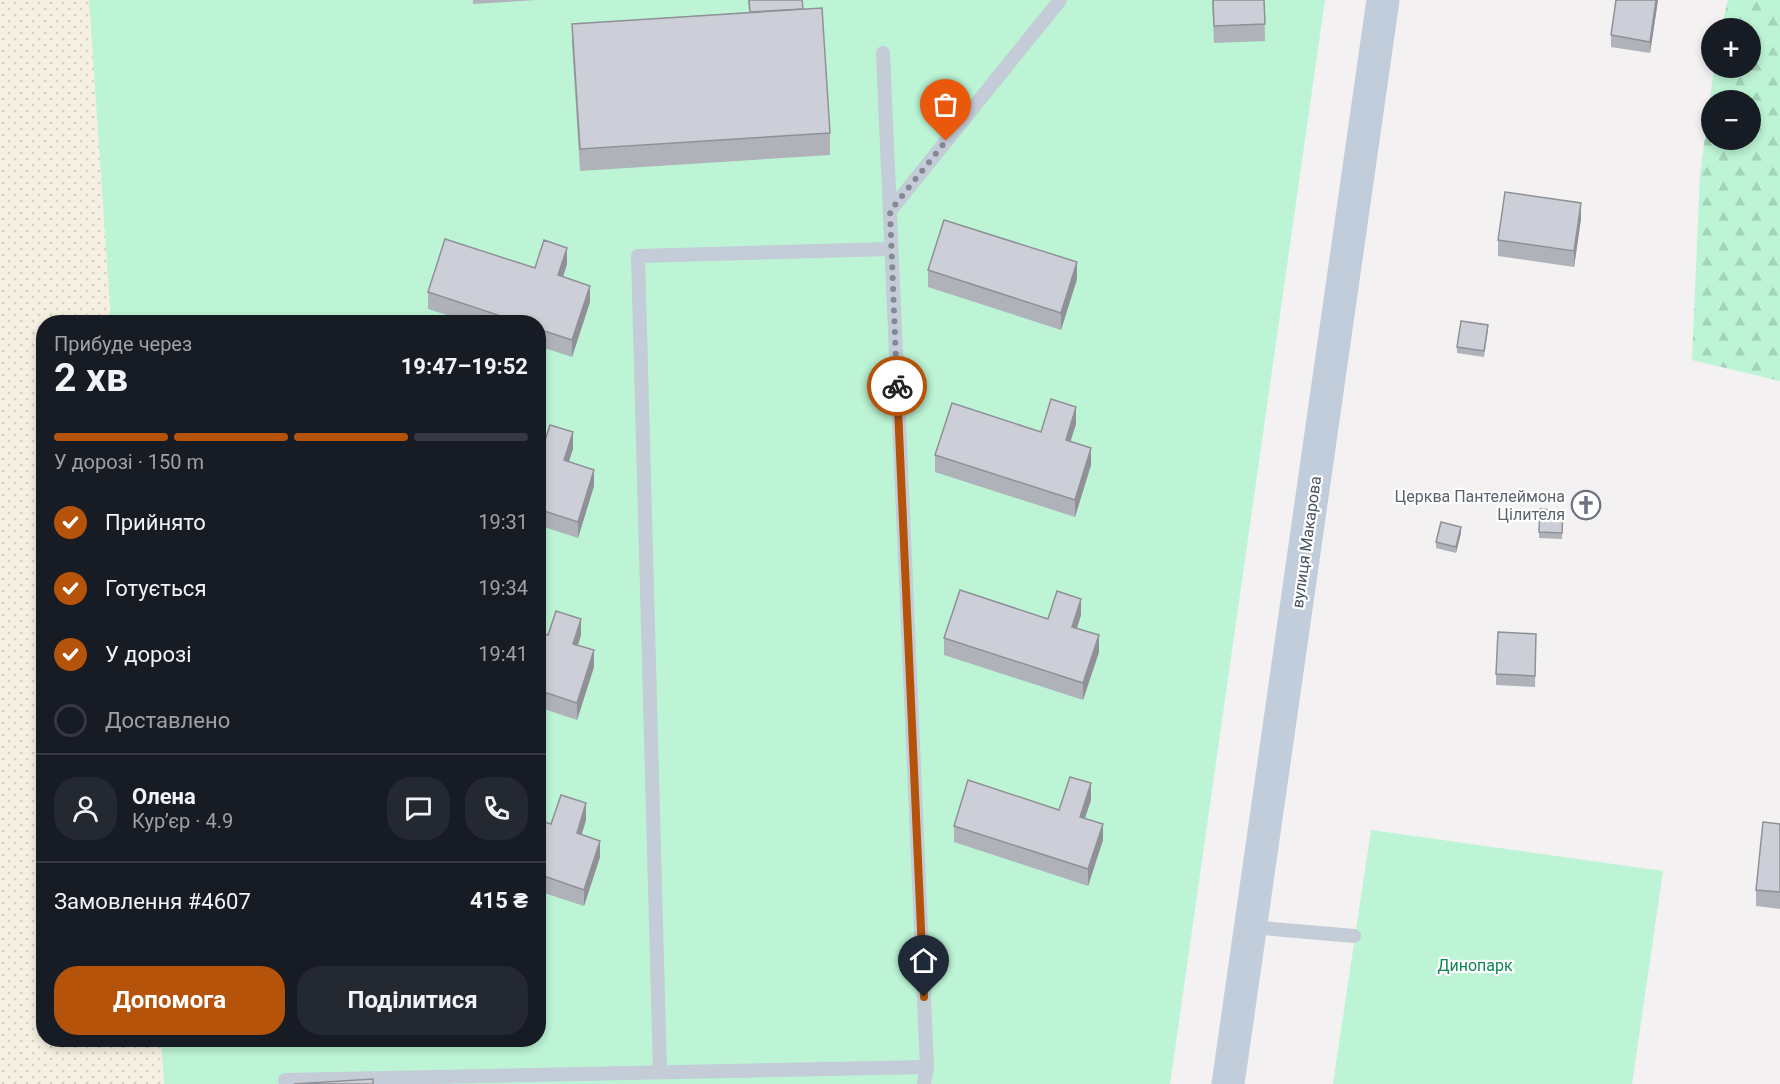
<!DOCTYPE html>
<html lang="uk">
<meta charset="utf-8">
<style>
:root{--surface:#171b24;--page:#242831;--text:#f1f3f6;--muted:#9ea1a6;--line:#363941;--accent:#b45309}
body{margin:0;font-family:Roboto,sans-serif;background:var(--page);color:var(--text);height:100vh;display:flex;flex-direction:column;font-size:22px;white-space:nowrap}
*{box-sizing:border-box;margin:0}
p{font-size:20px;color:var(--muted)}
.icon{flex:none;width:33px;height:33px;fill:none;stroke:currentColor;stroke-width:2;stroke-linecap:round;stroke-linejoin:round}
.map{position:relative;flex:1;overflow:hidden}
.panel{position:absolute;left:36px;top:315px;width:510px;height:732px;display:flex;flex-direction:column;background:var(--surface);border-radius:24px;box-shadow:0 3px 9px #0003}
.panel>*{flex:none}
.fabs{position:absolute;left:1701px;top:18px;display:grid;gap:12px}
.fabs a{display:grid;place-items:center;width:60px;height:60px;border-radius:50%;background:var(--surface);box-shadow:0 3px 9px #0003;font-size:30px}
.pin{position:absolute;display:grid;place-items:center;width:51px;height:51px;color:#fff;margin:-62px -26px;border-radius:50% 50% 50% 0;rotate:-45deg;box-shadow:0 0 6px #0007}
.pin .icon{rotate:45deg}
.courier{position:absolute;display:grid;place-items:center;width:60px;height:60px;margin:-30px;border:4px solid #b45309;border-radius:50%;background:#fff;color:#222;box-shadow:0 2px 8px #0007}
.head em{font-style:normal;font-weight:700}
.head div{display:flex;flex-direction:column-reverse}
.head{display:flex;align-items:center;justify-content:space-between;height:102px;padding:0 18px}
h1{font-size:39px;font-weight:700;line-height:45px}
.bar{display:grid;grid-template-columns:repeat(4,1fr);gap:9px 6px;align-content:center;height:72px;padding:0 18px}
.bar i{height:8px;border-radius:4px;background:var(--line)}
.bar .on{background:var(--accent)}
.bar p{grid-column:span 4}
.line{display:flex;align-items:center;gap:15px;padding:0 18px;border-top:2px solid var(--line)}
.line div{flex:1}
.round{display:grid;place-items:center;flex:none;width:63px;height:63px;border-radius:24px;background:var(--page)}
ol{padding:0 18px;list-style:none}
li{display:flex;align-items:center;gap:18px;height:66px}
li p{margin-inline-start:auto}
li .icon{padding:6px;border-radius:50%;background:var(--accent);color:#fff;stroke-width:4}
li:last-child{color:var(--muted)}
li i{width:33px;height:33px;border:3px solid var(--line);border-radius:50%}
.primary-button{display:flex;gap:12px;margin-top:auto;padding:12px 18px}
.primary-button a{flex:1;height:69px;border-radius:24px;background:var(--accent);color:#fff;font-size:24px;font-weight:700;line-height:69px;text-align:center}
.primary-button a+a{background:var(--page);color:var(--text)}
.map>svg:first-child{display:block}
</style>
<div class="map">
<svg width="1780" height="1084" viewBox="0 0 1780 1084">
<defs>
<pattern id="forest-firs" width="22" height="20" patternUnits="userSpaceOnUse" patternTransform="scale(1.5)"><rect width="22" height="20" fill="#bcf4d5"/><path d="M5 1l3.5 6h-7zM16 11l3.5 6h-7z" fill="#a3d3b9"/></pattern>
<pattern id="sand-dots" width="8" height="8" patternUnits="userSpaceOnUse" patternTransform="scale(1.5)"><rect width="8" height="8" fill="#f5f0e1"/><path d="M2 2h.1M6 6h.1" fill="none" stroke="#d3d0c4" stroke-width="1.8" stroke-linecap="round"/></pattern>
</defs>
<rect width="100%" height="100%" fill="#f3f1f1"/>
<!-- green -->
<g fill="#bcf4d5" fill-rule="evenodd">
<path d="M 0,0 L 1325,0 L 1170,1084 L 0,1084 ZM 44,322 L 538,322 L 538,1040 L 44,1040 Z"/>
<polygon points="1371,830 1663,871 1632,1084 1333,1084"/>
</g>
<!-- forest -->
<path fill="url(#forest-firs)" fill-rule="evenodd" d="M 1728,0 L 1780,0 L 1780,381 L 1692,360 L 1700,175 L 1714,68 L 1750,68 L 1750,28 L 1721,28 ZM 1712,100 L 1750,100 L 1750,140 L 1712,140 Z"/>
<!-- sand -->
<polygon fill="url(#sand-dots)" points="0,0 89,0 111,322 44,322 44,1040 161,1040 164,1084 0,1084"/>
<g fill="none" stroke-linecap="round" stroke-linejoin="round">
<!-- service -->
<g stroke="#c3ccd7" stroke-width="14">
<polyline points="883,53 927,1067 924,1084"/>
<polyline points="890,211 1060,0"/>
<polyline points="1251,927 1354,936"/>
<polyline points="660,1072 638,256 891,249"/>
<polyline points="285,1080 927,1067"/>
</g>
<!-- secondary -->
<polyline stroke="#c2cddb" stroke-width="33" points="1228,1084 1383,0"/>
</g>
<!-- wall -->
<g fill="#afb2b9">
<polygon points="473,0 536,0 473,4"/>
<polygon points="748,0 802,0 803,9 830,133 830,155 580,171 572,45 572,24 749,12"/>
<polygon points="1212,0 1264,0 1265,41 1214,43"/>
<polygon points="1658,0 1650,53 1611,47 1611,35"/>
<polygon points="1581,219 1574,267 1498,256 1498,240"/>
<polygon points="567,264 563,277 590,302 572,357 538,346 538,322 469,322 428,309 428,292 535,268"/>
<polygon points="928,270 1077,279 1061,330 928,287"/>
<polygon points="1488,331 1484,357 1457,353 1457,347"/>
<polygon points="1076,424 1070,441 1091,465 1075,517 935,472 935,455"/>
<polygon points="573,449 569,461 594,486 578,538 538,525 538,452 541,453"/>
<polygon points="1563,511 1562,539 1539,538 1539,532"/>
<polygon points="1461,533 1456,553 1436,548 1436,542"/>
<polygon points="1081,615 1077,628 1099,652 1083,700 944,655 944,638 1048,619"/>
<polygon points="538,632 548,635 581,635 578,645 594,667 577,720 538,707"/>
<polygon points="1536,645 1535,687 1496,685 1496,674"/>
<polygon points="1091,800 1085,818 1103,840 1088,886 954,842 954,826 1059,810"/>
<polygon points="538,820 551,824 586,820 582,834 600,857 584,906 538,891"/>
<polygon points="1780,824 1780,909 1756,906 1756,890"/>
</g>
<!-- shaded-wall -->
<g fill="#8f9196">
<polygon points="1656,0 1658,0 1650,53 1650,42"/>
<polygon points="1581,203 1581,219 1574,267 1574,251"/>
<polygon points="567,248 567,264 558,292 558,275"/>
<polygon points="1077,262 1077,279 1061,330 1061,313"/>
<polygon points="590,286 590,302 572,357 572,340"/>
<polygon points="1076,407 1076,424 1066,456 1066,440"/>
<polygon points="573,432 573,449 564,476 564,460"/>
<polygon points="1091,448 1091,465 1075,517 1075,500"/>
<polygon points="594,470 594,486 578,538 578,522"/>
<polygon points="1461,527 1461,533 1456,553 1456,547"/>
<polygon points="1081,599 1081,615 1072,644 1072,627"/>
<polygon points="581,619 581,635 573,660 573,644"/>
<polygon points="1099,635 1099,652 1083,700 1083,683"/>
<polygon points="594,650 594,667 577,720 577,703"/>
<polygon points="1091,783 1091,800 1080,833 1080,817"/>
<polygon points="586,803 586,820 577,849 577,833"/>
<polygon points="1103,824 1103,840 1088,886 1088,869"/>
<polygon points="600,841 600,857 584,906 584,890"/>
</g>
<!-- building -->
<g fill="#cccfd7" stroke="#8f9196" stroke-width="1.5">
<polygon points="749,0 802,0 803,9 750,12"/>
<polygon points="1213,0 1264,0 1265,24 1214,26"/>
<polygon points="1616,0 1656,0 1650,42 1611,35"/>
<polygon points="822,8 830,133 580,149 572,24"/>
<polygon points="1505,192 1581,203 1574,251 1498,240"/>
<polygon points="944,220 1077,262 1061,313 928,270"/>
<polygon points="445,239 535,268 544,240 567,248 558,275 590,286 572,340 538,329 538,322 519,322 428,292"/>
<polygon points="1461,321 1488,325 1484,351 1457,347"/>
<polygon points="1051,399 1076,407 1066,440 1091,448 1075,500 935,455 952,403 1041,432"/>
<polygon points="550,425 573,432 564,460 594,470 578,522 538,509 538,452 541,453"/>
<polygon points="1540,509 1563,511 1562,533 1539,532"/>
<polygon points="1441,522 1461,527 1456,547 1436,542"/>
<polygon points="960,590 1048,619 1057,591 1081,599 1072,627 1099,635 1083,683 944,638"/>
<polygon points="556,611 581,619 573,644 594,650 577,703 538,690 538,632 548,635"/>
<polygon points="1498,632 1536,634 1535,676 1496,674"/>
<polygon points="1070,777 1091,783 1080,817 1103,824 1088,869 954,826 968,780 1059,810"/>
<polygon points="561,795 586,803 577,833 600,841 584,890 538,874 538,820 551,824"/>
<polygon points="1763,822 1780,824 1780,892 1756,890"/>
<polygon points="373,1079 373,1084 294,1084"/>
</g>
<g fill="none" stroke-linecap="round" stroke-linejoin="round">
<!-- done -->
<polyline stroke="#838a93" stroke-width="6" stroke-dasharray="0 10.8" points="897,386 890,211 946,141"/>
<!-- route -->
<polyline stroke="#b45309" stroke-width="8" points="897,386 924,997"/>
</g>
<!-- icons -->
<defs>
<g id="church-ring" transform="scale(1.5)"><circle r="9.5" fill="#fff" stroke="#6b7280" stroke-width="1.5"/><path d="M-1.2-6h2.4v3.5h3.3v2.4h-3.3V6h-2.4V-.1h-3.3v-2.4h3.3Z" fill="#6b7280"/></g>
</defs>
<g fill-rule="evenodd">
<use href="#church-ring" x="1586" y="505"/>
</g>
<g text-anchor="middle" stroke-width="4.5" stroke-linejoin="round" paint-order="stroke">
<!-- worship labels -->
<g font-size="16" fill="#5b616d" stroke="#fff" text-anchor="end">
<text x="1565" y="502">Церква Пантелеймона<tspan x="1565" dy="18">Цілителя</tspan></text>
</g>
<!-- street labels -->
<g font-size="16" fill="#475361" stroke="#fff">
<text transform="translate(1306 542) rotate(-82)" y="6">вулиця Макарова</text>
</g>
<!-- park labels -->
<g font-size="16" fill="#0e8550" stroke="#fff">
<text x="1475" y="971">Динопарк</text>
</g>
</g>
</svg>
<div class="fabs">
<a>+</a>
<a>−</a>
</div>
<div class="pin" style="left:946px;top:141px;background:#ea580c"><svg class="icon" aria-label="bag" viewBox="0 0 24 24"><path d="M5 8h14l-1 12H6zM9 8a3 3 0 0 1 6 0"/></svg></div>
<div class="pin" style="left:924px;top:997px;background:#1f2937"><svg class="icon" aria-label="home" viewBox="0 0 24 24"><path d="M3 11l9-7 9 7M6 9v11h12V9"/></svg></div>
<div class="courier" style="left:897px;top:386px"><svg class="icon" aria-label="bike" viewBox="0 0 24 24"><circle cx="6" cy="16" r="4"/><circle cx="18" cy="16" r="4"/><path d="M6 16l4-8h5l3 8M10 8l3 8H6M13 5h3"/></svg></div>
<section class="panel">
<div class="head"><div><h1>2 хв</h1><p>Прибуде через</p></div><em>19:47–19:52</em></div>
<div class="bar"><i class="on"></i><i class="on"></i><i class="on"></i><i></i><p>У дорозі · 150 m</p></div>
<ol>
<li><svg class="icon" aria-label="check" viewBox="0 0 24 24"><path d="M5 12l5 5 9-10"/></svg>Прийнято<p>19:31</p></li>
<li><svg class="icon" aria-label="check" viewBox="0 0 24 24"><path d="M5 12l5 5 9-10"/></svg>Готується<p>19:34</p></li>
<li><svg class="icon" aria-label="check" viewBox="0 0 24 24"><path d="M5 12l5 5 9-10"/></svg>У дорозі<p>19:41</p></li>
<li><i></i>Доставлено</li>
</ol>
<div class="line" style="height:108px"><a class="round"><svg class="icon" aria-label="person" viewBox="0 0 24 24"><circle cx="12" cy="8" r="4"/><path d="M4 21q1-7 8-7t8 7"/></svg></a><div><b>Олена</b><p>Кур’єр · 4.9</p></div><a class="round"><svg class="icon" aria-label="chat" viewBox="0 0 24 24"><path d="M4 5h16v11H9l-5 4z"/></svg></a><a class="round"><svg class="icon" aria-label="phone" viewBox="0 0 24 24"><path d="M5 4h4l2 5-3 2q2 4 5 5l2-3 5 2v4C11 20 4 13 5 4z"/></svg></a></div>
<div class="line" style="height:78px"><div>Замовлення #4607</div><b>415 ₴</b></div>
<div class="primary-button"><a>Допомога</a><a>Поділитися</a></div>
</section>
</div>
